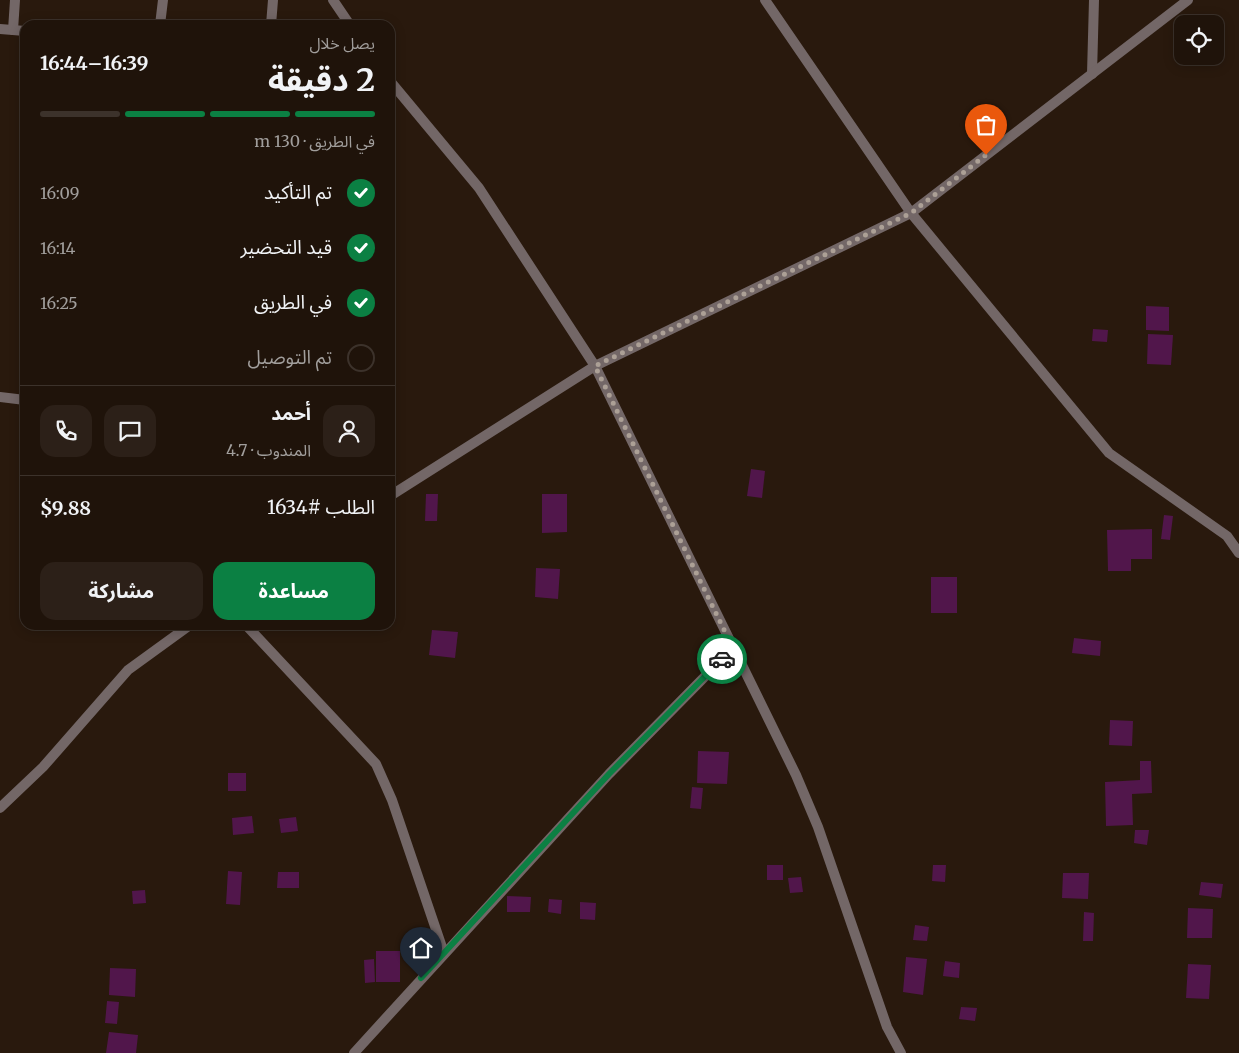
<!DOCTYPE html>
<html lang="ar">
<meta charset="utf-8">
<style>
:root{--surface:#1f130a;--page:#2c2018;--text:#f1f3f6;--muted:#a19e9c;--line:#3c322b;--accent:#0b8043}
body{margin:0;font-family:Merriweather,"Noto Sans Arabic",serif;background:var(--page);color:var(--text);direction:rtl;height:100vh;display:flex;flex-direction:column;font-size:19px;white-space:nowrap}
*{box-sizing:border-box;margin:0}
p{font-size:16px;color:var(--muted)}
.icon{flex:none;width:28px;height:28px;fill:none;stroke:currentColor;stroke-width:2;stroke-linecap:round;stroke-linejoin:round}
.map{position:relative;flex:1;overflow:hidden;direction:ltr}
.details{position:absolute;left:20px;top:20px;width:375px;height:610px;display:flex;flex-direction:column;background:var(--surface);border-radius:15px;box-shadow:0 2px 12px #0003,0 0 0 1px var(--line);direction:rtl}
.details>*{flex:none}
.fabs{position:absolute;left:1174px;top:15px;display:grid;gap:10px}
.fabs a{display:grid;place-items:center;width:50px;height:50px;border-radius:10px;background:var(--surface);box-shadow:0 2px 12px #0003,0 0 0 1px var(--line);font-size:25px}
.pin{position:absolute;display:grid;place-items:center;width:42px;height:42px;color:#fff;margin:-51px -21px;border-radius:50% 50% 50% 0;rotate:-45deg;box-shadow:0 0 5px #0007}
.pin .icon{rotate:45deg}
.courier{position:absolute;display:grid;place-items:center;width:50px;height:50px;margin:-25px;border:4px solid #0b8043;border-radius:50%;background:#fff;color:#222;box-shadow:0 1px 6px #0007}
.summary em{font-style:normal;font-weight:700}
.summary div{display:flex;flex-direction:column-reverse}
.summary{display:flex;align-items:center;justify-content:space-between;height:85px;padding:0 20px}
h1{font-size:32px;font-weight:700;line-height:38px}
.bar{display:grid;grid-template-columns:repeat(4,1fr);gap:8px 5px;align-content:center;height:60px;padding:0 20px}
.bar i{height:6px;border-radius:4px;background:var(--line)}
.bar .selected{background:var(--accent)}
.bar p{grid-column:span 4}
.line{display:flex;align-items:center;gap:12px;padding:0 20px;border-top:1px solid var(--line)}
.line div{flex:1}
.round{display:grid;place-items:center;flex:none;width:52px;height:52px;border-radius:15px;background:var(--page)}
ol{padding:0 20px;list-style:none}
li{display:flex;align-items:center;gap:15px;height:55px}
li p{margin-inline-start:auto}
li .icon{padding:5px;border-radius:50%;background:var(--accent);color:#fff;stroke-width:4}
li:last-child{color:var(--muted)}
li i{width:28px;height:28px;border:2px solid var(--line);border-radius:50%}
.cta{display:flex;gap:10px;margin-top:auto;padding:10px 20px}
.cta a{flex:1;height:58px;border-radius:15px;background:var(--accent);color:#fff;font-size:20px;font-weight:700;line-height:58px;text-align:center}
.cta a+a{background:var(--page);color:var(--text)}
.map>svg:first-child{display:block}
</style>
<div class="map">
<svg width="1239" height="1053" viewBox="0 0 1239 1053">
<rect width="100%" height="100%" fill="#29190d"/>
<!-- building -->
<g fill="#51164b">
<polygon points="1146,306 1169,307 1169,331 1146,330"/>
<polygon points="1093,329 1108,330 1107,342 1092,341"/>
<polygon points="1148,334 1173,335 1171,365 1147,364"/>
<polygon points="751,469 765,471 762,498 747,496"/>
<polygon points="426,494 438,494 437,521 425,521"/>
<polygon points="542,494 567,494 567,532 542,533"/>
<polygon points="1164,515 1173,516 1170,540 1161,539"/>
<polygon points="1152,529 1152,559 1131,559 1131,571 1108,571 1107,530"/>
<polygon points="536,568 560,569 558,599 535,597"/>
<rect x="931" y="577" width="26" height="36"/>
<polygon points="432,630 458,632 455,658 429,655"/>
<polygon points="1074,638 1101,641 1100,656 1072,653"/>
<polygon points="1110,720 1133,721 1132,746 1109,745"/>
<polygon points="698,751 729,752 727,784 697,783"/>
<polygon points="1140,761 1151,761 1152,793 1132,794 1133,825 1106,826 1105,782 1140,780"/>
<rect x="228" y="773" width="18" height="18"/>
<polygon points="692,787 703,788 701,809 690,808"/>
<polygon points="252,816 254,833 233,835 232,818"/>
<polygon points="296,817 298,831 281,833 279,819"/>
<polygon points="1135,830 1149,830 1147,845 1134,843"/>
<rect x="767" y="865" width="16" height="15"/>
<polygon points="933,865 946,865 945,882 932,881"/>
<polygon points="228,871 242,872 240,905 226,904"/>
<polygon points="278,872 299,872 299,888 277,888"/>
<polygon points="1063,873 1089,873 1088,899 1062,898"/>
<polygon points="801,877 803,892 790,893 788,878"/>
<polygon points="1201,882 1223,884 1221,898 1199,895"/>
<polygon points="145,890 146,903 133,904 132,891"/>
<polygon points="507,896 531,897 530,912 507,912"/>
<polygon points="549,899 562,900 561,914 548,912"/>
<polygon points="580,902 596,903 595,920 580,919"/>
<polygon points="1188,908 1213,909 1212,938 1187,938"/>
<polygon points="1084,912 1094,913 1093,941 1083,941"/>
<polygon points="915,925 929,927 927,941 913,940"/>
<rect x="376" y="951" width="24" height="31"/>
<polygon points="906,957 927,959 923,995 903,992"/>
<polygon points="374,959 375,982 365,983 364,960"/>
<polygon points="945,961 960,963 959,978 943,976"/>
<polygon points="1188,964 1211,965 1209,999 1186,998"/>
<polygon points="110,968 136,969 135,997 109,995"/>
<polygon points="107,1001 119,1002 117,1024 105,1023"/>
<polygon points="961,1007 977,1008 975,1021 959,1019"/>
<polygon points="109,1032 138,1035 136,1053 106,1053"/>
</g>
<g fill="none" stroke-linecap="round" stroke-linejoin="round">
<!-- street -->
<g stroke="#736767" stroke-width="10">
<polyline points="333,0 350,25"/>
<polyline points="765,0 911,213 1109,453 1227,536 1239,553"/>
<polyline points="160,25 163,0"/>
<polyline points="271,25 273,0"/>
<polyline points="0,29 25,31"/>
<polyline points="13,30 15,0"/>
<polyline points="1092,74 1094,0"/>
<polyline points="390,81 479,188 595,366 796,775 818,827 887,1027 901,1053"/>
<polyline points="0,397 25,400"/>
<polyline points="390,496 595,366 911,213 1188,0"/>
<polyline points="246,625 376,764 392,800 444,953"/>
<polyline points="0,808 43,767 128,670 190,625"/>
<polyline points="354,1053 609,774 733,648"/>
</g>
</g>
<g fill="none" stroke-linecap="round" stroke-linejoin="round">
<!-- done -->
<polyline stroke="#aca096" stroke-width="5" stroke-dasharray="0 9" points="722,659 733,648 595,366 911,213 986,155"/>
<!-- route -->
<polyline stroke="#0b8043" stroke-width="6" points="421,978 609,774 722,659"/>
</g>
</svg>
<div class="fabs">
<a><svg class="icon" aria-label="locate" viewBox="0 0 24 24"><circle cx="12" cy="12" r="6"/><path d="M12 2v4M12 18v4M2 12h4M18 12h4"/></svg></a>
</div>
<div class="pin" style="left:986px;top:155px;background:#ea580c"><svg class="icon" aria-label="bag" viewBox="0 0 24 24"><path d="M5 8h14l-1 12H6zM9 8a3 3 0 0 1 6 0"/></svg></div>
<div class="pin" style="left:421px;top:978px;background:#1f2937"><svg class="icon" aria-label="home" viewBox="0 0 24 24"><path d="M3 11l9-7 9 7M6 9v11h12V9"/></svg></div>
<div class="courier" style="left:722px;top:659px"><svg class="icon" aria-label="car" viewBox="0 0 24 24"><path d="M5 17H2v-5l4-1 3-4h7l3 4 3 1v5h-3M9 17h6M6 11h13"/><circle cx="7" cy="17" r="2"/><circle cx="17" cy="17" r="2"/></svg></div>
<section class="details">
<div class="summary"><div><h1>2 دقيقة</h1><p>يصل خلال</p></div><em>16:39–16:44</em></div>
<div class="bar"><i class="selected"></i><i class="selected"></i><i class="selected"></i><i></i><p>في الطريق · 130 m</p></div>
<ol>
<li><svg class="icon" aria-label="check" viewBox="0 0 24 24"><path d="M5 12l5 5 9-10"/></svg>تم التأكيد<p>16:09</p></li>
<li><svg class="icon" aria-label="check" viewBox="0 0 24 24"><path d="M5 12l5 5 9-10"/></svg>قيد التحضير<p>16:14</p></li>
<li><svg class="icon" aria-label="check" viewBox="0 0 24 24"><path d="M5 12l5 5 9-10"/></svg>في الطريق<p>16:25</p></li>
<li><i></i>تم التوصيل</li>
</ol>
<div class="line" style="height:90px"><a class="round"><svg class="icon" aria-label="person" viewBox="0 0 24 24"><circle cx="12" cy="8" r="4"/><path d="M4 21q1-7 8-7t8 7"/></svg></a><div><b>أحمد</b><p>المندوب · 4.7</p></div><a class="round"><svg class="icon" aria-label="chat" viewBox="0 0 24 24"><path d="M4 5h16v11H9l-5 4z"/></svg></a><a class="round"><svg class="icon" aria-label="phone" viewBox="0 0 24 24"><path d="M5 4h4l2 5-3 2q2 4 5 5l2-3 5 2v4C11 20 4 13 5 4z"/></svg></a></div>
<div class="line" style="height:65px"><div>الطلب #1634</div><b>$9.88</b></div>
<div class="cta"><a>مساعدة</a><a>مشاركة</a></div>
</section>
</div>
